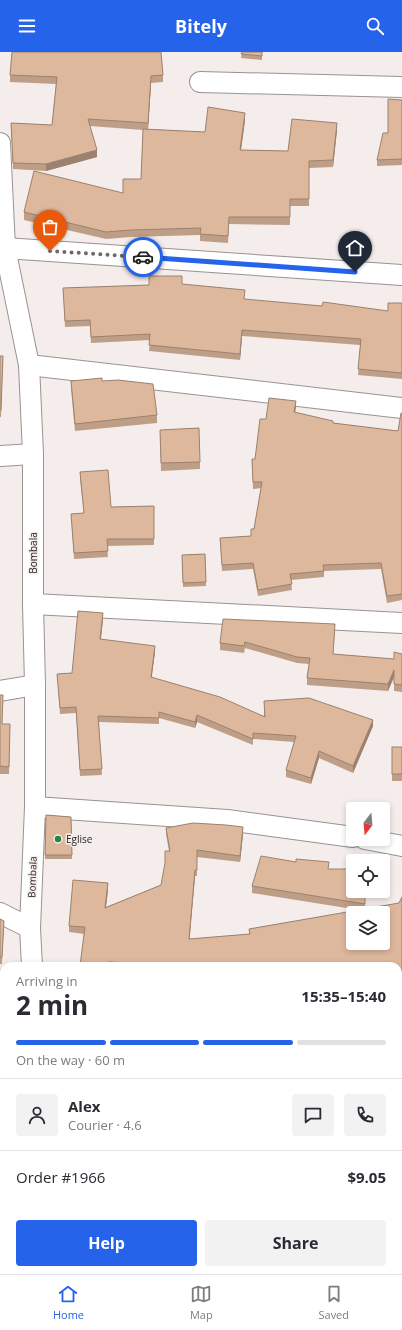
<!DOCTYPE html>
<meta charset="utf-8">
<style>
:root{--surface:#fff;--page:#f2f2f3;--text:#2b2b33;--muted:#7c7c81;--line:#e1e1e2;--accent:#2563eb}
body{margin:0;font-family:"Open Sans",sans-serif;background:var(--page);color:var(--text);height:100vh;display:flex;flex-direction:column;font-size:15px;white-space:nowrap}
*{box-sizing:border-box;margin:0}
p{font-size:13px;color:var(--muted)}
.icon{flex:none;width:22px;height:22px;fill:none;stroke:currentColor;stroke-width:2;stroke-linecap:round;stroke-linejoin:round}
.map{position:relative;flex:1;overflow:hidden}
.sheet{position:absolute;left:0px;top:910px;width:402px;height:312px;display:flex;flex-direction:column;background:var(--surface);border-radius:12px 12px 0 0;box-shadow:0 2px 6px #0003}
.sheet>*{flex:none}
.needle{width:26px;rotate:196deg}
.tools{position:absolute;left:346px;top:750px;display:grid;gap:8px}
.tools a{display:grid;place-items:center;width:44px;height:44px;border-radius:4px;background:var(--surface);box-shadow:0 2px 6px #0003;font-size:20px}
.pin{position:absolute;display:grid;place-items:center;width:34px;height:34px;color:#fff;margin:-41px -17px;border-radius:50% 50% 50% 0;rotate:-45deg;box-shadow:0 0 4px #0007}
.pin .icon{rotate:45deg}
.courier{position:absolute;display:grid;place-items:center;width:40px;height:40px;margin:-20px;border:3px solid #2563eb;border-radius:50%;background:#fff;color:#222;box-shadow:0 1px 5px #0007}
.summary em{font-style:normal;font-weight:700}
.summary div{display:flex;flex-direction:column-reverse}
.summary{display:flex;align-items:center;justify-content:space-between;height:68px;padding:0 16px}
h1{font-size:26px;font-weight:700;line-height:30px}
.bar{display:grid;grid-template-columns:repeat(4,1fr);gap:6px 4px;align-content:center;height:48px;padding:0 16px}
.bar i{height:5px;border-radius:3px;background:var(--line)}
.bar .current{background:var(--accent)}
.bar p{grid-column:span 4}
.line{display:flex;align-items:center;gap:10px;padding:0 16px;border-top:1px solid var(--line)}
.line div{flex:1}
.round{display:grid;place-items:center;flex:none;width:42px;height:42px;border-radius:4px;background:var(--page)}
.action{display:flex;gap:8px;margin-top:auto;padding:8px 16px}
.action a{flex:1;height:46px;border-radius:4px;background:var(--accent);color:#fff;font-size:16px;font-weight:700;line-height:46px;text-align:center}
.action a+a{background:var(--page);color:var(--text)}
header{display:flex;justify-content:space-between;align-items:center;height:52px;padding:0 16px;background:var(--accent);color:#fff;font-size:18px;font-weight:700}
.menu{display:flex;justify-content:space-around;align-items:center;height:56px;border-top:1px solid var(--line);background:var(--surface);font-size:11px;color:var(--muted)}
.menu a{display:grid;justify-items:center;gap:2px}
.menu .current{color:var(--accent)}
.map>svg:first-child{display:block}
</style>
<header><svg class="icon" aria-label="menu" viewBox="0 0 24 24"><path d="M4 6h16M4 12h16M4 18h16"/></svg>Bitely<svg class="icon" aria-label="search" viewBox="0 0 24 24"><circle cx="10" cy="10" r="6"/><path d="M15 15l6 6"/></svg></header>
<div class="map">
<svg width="402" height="1222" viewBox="0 0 402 1222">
<rect width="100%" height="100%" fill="#f4edeb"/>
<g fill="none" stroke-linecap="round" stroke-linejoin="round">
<!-- minor casing -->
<g stroke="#999391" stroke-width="22">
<g id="minor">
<polyline points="200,30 402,35"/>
<polyline points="0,91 5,196 29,313 33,402 33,552 35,633 35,755 30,876 32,914"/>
<polyline points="0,193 5,196 402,223"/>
<polyline points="29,313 402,356"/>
<polyline points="0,404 33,402"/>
<polyline points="33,552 402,571"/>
<polyline points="0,639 35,633"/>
<polyline points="35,755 227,768 353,785"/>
<polyline points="365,787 402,794"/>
<polyline points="0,861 30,876"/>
<polyline points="0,969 4,970"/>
<polyline points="398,1011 402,1011"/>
<polyline points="0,1139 4,1140"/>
<polyline points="398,1200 402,1201"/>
<polyline points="36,1222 36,1218"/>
</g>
</g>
<!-- minor -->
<use href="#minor" stroke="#fff" stroke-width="20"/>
</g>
<!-- wall -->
<g fill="#bf9e87">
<polygon points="242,0 262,0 262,8 241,6"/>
<polygon points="10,23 163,23 163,30 151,31 148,77 205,80 245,68 241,98 288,99 337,78 333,115 309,116 309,154 290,154 290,173 229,172 228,191 200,189 200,183 131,185 106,187 24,168 24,160 123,141 141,127 143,78 90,74 97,105 46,119 13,117 11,71 52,73 56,32 10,30"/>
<polygon points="402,48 402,113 377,114 377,108"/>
<polygon points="182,232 245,248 388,259 402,251 402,327 358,323 360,293 242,284 240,308 149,299 150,288 91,291 90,274 65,275 63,236"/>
<polygon points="0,304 3,304 1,365 0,365"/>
<polygon points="71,329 102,329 157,363 157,371 75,379 71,336"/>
<polygon points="296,355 295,360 333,371 398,379 402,361 402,548 387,551 381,517 324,519 324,525 291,528 292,538 258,544 253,517 222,519 220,486 251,484 254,477 261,436 253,437 252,407 255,407 266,367"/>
<polygon points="160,378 200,410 200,417 161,419"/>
<polygon points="80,420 111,455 154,454 154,493 107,494 108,505 74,507 71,462 84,461 80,427"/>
<polygon points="205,502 206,534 183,535 182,503"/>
<polygon points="103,567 101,587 155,600 151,625 264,664 264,649 373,674 353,721 319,706 311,732 286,725 286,718 294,690 253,687 253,693 197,670 195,676 159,666 159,672 99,670 102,723 80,724 76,661 60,662 57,622 72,621"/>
<polygon points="335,579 333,602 394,607 402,602 402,640 394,639 394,625 388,639 307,633 307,626 309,612 297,611 245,596 244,601 220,598 220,591"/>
<polygon points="0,643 2,672 10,672 9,722 0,722"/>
<rect x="392" y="695" width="10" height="34"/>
<polygon points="46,763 71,765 72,807 45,807"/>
<polygon points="166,776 243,782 240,810 197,805 197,824 195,824 189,887 249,882 249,877 359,858 252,841 252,834 329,817 365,839 365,857 399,851 402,845 402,970 398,970 398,914 80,914 84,882 69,880 69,874 108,838 106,855 161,833 169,799 166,782"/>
<polygon points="0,867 4,869 2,912 0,912"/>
<rect x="398" y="1039" width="4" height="137"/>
</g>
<!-- shaded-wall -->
<g fill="#9b816e">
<polygon points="151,24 151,31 148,78 148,71"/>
<polygon points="245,61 245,68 240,105 240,98"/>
<polygon points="337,71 337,78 333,115 333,108"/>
<polygon points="97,98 97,105 46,119 46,112"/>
<polygon points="242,278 242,284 240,308 240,302"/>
<polygon points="296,349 296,355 294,366 294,360"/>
<polygon points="103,561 103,567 100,594 100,587"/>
<polygon points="155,594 155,600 151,631 151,625"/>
<polygon points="394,618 394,625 388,639 388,632"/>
<polygon points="197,663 197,670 195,676 195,670"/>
<polygon points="373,668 373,674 353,721 353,714"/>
<polygon points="319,699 319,706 311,732 311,726"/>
<polygon points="243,775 243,782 240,810 240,804"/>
<polygon points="195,818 195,824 189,894 189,887"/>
<polygon points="108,831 108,838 105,862 105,856"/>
</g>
<!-- building -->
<g fill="#deb89d" stroke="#9b816e" fill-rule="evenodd">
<polygon points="12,0 161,0 163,23 151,24 148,71 88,67 97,98 46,112 13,111 11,71 52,73 57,25 10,23"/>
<polygon points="242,0 262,0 262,4 241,2"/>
<polygon points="388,47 402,48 402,107 377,108 383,81 388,81"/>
<polygon points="208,55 245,61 240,98 288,99 292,67 337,71 333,108 309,109 309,147 290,147 290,165 229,165 228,184 200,182 201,176 131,178 106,180 24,160 34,119 123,141 123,127 141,127 143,77 205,80"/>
<polygon points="149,224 182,224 182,232 245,238 244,247 322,254 323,250 388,259 388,251 402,251 402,321 358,317 361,287 242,278 240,302 149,293 150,282 91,285 90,268 65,269 63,236 149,233"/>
<polygon points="0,304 3,304 1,358 0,358"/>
<polygon points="102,326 102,329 118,328 153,332 157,363 75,372 71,329"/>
<polygon points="269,346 296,349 294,360 333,369 333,371 398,379 401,361 402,361 402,542 387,544 381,511 323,513 324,519 290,522 292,532 258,538 253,511 222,513 220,486 251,484 251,477 254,477 262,430 253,430 252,407 255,407 260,367 266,367"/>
<polygon points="199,376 200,410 161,411 160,378"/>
<polygon points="108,418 111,455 154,454 154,487 107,487 108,499 74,501 71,462 84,461 80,420"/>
<polygon points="205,502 206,530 183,531 182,503"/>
<polygon points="78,559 103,561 100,587 155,594 151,625 220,645 265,665 264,649 309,646 373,668 353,714 319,699 311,726 286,718 296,684 253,681 253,687 197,663 195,670 159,660 159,666 98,664 102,717 80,718 76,655 60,656 57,622 72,621"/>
<polygon points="223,567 335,572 333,602 394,607 394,600 402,602 402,633 394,632 394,618 388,632 307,626 310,606 297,605 245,590 244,594 220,591"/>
<polygon points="0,643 3,643 2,672 10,672 9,715 0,714"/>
<rect x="392" y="695" width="10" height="27"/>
<polygon points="46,763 71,765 72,803 45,803"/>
<path d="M 193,771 L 226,773 L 243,775 L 240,804 L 197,798 L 197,818 L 195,818 L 189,887 L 250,882 L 249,877 L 399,851 L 402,845 L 402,964 L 398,964 L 398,914 L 210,914 L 210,912 L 184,914 L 159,914 L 159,912 L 108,910 L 107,914 L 80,914 L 85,875 L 69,874 L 73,828 L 108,831 L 105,856 L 161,833 L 165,811 L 165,799 L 170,799 L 166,776 ZM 353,861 L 383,861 L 383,891 L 353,891 Z"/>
<polygon points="261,804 296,810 296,807 329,810 328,817 353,817 353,839 365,839 365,852 252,834"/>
<polygon points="0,867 4,869 2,905 0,905"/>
<rect x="398" y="1039" width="4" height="130"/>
<polygon points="398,1204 402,1205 402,1222 207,1222 207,1218 398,1218"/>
<polygon points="80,1218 97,1218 155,1222 66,1222 66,1221"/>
</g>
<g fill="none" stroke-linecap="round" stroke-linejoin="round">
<!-- done -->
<polyline stroke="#6f6a69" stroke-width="4" stroke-dasharray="0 7.2" points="50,199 143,205"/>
<!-- route -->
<polyline stroke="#2563eb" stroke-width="5" points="143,205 355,220"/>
</g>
<!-- markers -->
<circle fill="#23883d" stroke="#f4edeb" stroke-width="1.5" cx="58" cy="787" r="4"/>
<g text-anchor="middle" stroke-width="3" stroke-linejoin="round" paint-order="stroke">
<!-- street labels -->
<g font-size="10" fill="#272423" stroke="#f4edeb">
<text transform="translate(33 501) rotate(-90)" y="4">Bombala</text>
<text transform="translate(32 825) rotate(-88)" y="4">Bombala</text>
</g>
<!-- poi labels -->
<g font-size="10" fill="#272423" stroke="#f4edeb" text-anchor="start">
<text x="66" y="791">Eglise</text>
</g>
</g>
</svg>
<div class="tools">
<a><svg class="needle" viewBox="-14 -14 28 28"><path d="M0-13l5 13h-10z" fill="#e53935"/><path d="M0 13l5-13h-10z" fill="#7c7c81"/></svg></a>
<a><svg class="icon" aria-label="locate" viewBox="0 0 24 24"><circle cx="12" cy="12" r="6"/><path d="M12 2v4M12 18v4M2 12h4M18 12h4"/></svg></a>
<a><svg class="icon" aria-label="layers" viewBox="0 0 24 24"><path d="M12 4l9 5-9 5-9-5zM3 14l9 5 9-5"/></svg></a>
</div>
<div class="pin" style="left:50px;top:199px;background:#ea580c"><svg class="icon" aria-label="bag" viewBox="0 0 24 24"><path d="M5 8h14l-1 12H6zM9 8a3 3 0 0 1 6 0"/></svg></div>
<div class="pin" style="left:355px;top:220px;background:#1f2937"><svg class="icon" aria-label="home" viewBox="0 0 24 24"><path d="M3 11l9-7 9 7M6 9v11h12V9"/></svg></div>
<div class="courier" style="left:143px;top:205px"><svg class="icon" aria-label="car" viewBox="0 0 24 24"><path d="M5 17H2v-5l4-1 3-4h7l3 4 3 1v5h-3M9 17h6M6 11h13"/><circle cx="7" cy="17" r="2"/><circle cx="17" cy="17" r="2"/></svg></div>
<section class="sheet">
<div class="summary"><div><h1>2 min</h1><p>Arriving in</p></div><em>15:35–15:40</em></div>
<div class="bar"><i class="current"></i><i class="current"></i><i class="current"></i><i></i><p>On the way · 60 m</p></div>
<div class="line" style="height:72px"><a class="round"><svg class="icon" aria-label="person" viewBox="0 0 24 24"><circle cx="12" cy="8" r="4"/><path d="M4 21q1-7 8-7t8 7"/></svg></a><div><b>Alex</b><p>Courier · 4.6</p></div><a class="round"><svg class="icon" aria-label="chat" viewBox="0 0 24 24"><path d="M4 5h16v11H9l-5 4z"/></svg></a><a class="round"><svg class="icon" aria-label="phone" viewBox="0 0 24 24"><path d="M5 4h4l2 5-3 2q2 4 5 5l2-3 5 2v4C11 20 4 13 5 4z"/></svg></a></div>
<div class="line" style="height:52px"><div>Order #1966</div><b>$9.05</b></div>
<div class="action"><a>Help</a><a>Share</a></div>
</section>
</div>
<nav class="menu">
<a class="current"><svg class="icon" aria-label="home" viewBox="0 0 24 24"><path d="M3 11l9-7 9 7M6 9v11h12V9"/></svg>Home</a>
<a><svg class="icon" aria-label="map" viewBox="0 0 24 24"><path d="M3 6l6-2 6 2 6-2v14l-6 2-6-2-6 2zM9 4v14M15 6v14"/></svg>Map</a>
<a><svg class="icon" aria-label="saved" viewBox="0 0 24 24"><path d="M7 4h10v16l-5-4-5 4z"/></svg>Saved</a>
</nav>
